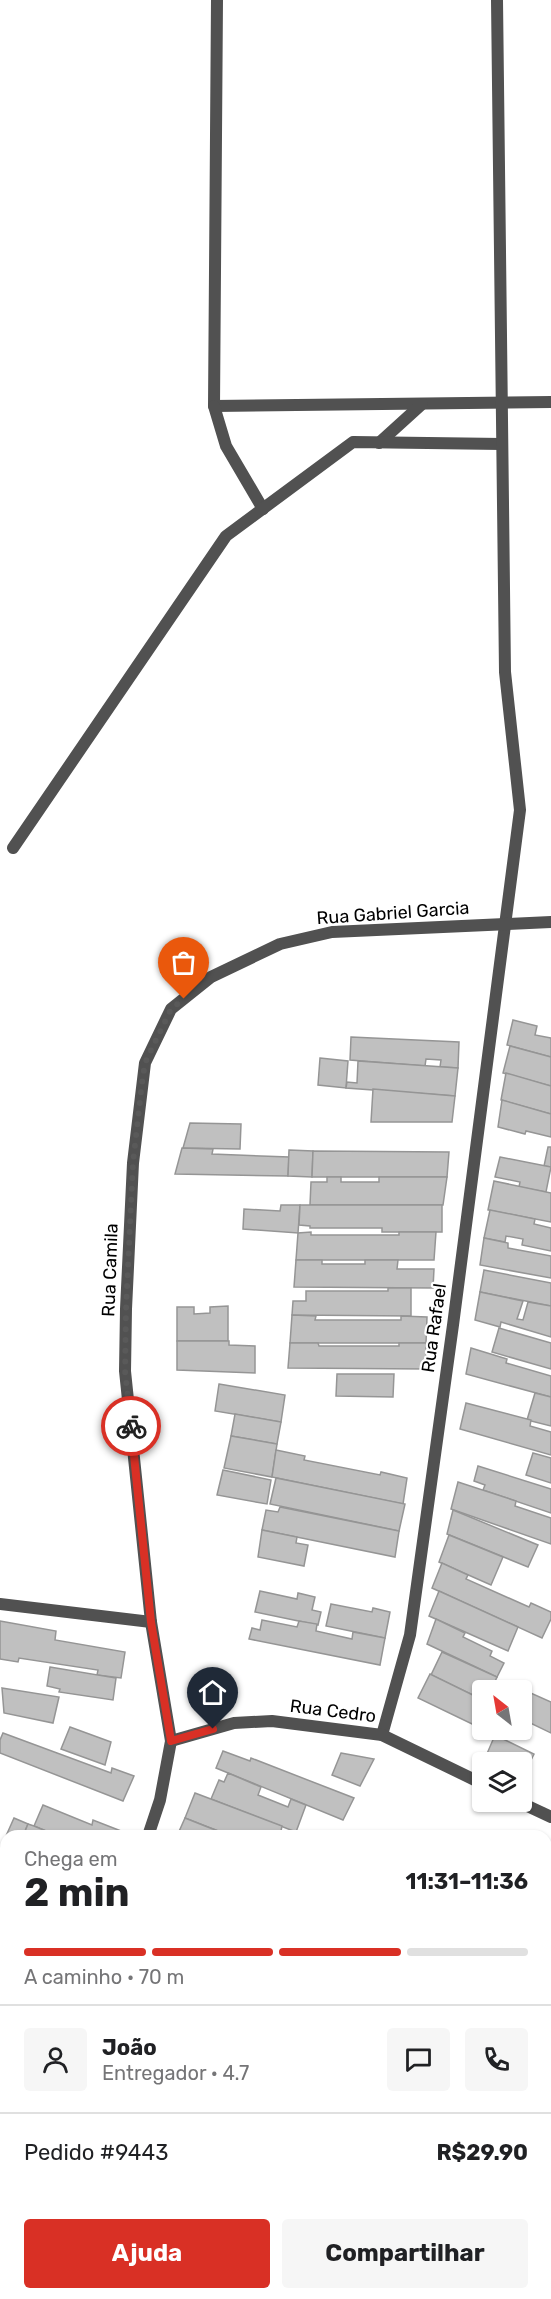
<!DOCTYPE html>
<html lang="pt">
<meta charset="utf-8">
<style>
:root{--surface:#fff;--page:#f6f6f6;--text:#202124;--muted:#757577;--line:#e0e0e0;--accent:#d93025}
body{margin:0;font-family:Rubik,sans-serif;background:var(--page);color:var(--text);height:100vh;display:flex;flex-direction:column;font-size:22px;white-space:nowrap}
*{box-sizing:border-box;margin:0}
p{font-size:20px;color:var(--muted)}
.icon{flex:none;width:33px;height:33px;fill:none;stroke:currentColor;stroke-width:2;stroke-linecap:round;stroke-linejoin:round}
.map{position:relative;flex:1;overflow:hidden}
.details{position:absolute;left:0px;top:1830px;width:552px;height:470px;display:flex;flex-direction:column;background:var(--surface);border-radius:18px 18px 0 0;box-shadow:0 2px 4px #0004}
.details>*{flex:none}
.needle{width:39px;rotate:329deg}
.buttons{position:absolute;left:472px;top:1680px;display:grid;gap:12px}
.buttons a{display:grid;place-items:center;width:60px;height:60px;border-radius:6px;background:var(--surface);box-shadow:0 2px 4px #0004;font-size:30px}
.pin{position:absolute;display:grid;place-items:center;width:51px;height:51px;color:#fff;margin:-62px -26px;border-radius:50% 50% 50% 0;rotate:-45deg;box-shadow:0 0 6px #0007}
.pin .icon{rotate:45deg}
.courier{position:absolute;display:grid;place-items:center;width:60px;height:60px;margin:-30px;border:4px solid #d93025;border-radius:50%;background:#fff;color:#222;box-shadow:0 2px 8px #0007}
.overview em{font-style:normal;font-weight:700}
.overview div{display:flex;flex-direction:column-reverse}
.overview{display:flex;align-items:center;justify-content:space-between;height:102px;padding:0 24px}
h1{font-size:39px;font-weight:700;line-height:45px}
.bar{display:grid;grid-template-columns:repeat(4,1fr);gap:9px 6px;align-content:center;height:72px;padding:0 24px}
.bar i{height:8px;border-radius:4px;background:var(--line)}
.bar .on{background:var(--accent)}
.bar p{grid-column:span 4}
.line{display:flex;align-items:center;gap:15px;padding:0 24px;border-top:2px solid var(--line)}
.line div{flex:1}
.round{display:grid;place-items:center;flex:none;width:63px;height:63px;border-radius:6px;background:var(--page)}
.action{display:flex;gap:12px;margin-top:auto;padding:12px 24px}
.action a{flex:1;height:69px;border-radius:6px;background:var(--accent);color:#fff;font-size:24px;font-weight:700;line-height:69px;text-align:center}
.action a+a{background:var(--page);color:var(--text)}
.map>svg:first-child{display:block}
</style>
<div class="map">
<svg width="551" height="2299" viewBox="0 0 551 2299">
<rect width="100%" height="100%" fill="#fff"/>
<!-- building -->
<g fill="#c0c0c0" stroke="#959595" stroke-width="1.5">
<polygon points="513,1020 537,1026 535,1035 551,1038 551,1057 507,1045"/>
<polygon points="351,1037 459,1042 458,1068 440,1067 441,1060 426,1059 425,1066 350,1060"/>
<polygon points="510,1046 551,1057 551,1086 503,1073"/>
<polygon points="320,1058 348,1061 346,1088 318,1085"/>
<polygon points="358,1061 458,1068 455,1096 346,1088 347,1082 357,1083"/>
<polygon points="506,1073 551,1086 551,1114 501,1100"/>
<polygon points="373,1089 455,1096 452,1122 371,1122"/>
<polygon points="502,1100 551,1114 551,1137 526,1131 525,1134 498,1127"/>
<polygon points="190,1123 241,1124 240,1149 183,1148"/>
<polygon points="548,1147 551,1147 551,1167 544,1166"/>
<polygon points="182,1148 213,1149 212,1154 289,1157 288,1176 175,1174"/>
<polygon points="289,1150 313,1151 312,1177 288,1176"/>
<polygon points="313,1151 449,1152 447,1177 312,1177"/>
<polygon points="500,1157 551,1167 546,1192 519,1187 520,1182 495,1177"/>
<polygon points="327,1177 341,1177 341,1182 379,1182 379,1177 447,1177 443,1205 310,1205 311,1182 327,1182"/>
<polygon points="494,1181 551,1193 551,1222 488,1210"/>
<polygon points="281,1205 300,1205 298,1233 243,1229 244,1209 280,1211"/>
<polygon points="300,1205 442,1205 442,1232 382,1232 382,1228 310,1228 310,1226 299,1225"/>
<polygon points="490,1210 535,1219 534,1224 551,1228 551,1251 522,1245 523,1239 506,1236 505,1242 484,1238"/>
<polygon points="311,1232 311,1235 399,1235 399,1232 436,1232 434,1260 296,1260 298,1233"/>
<polygon points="484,1238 508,1243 508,1248 551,1256 551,1278 480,1265"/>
<polygon points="296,1260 322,1260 322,1264 365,1264 365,1260 398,1260 397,1269 434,1269 433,1288 294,1287"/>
<polygon points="484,1270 551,1283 551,1306 480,1292"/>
<polygon points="388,1288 411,1288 411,1316 292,1315 293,1301 306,1301 306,1291 388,1291"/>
<polygon points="480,1292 523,1301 517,1319 523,1320 528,1302 551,1306 551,1337 501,1322 500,1327 475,1320"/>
<polygon points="228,1306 228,1341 177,1341 177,1307 194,1307 194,1314 210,1313 210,1307"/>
<polygon points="292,1315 316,1316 315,1320 401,1320 401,1316 427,1317 426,1343 290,1343"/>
<polygon points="499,1328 551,1343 551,1369 492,1352"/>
<polygon points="177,1341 229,1341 229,1345 255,1346 255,1373 177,1370"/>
<polygon points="290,1343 318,1343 319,1346 399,1346 399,1343 426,1343 426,1369 288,1368"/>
<polygon points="471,1348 507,1359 506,1363 551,1376 551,1397 466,1374"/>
<polygon points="337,1374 394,1374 393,1397 336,1396"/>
<polygon points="219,1384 285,1395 281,1422 215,1411"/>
<polygon points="535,1393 551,1397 551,1426 527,1420"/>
<polygon points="466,1403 531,1420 530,1426 551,1432 551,1455 460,1429"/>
<polygon points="235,1414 281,1422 277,1444 231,1436"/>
<polygon points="231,1436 277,1444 272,1477 224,1468"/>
<polygon points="276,1450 305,1456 304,1460 380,1475 381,1472 407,1478 403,1504 272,1477"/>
<polygon points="533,1453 551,1458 551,1483 526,1475"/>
<polygon points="478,1466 551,1489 551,1513 483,1490 485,1485 474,1481"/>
<polygon points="223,1470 271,1480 267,1504 217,1495"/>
<polygon points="276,1478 405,1504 399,1531 270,1504"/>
<polygon points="458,1482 516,1501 515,1506 551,1518 551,1544 451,1509"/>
<polygon points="280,1507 399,1531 395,1557 262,1530 266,1510 278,1512"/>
<polygon points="453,1510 538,1545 528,1567 447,1534"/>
<polygon points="262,1530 297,1537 296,1543 308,1545 304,1566 258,1557"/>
<polygon points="449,1535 503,1557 491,1585 439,1562"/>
<polygon points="442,1563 468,1575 466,1579 529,1607 531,1603 551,1612 551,1619 542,1638 432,1588"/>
<polygon points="260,1591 297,1599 298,1593 315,1597 312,1610 321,1612 318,1625 255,1612"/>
<polygon points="439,1591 518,1627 508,1651 429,1616"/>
<polygon points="331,1604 372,1612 373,1608 390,1612 385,1638 326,1626"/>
<polygon points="436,1619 465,1633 463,1637 492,1651 490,1656 504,1663 497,1677 427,1644"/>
<polygon points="262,1620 297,1627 299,1621 317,1624 316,1631 352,1639 353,1632 385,1638 380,1665 249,1639 252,1628 260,1630"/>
<polygon points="0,1621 56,1631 55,1640 125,1652 121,1678 97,1675 98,1670 19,1658 18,1662 0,1659"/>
<polygon points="442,1652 497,1677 491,1690 483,1690 483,1700 431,1675"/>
<polygon points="50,1667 116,1678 113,1700 59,1692 60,1689 47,1686"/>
<polygon points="430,1674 483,1700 483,1730 510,1730 505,1740 495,1735 418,1698"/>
<polygon points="506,1682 551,1702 551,1733 522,1719 522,1690 502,1690"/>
<polygon points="2,1688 59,1697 53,1723 4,1713"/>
<polygon points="70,1727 111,1742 105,1765 61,1749"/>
<polygon points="3,1733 111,1773 112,1768 134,1776 123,1801 0,1753 0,1740"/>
<polygon points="495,1735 534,1754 524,1774 522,1773 522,1762 500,1762 486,1756"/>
<polygon points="223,1751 250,1761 251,1758 354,1798 343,1820 216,1768"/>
<polygon points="341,1753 374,1759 360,1786 332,1775"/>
<polygon points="228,1773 261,1787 258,1795 288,1807 291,1799 306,1805 296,1832 211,1799 219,1780 224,1782"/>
<polygon points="195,1793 282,1826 280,1836 231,1836 185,1818"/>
<polygon points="43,1805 92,1825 93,1820 121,1831 119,1836 58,1836 34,1826"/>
<polygon points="14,1818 28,1824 23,1836 6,1836"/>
<polygon points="185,1818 205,1826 231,1836 177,1836"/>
<polygon points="28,1824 34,1826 58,1836 23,1836"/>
<polygon points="6,1882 6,1917 0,1915 0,1898"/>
<polygon points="6,1925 6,1991 1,2000 0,1956 4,1949 0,1947 0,1935"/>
<polygon points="546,2289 548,2299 502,2299 501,2294 546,2294"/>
</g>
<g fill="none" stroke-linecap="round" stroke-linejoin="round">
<!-- street -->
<g stroke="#515151" stroke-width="12">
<polyline points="217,0 214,406 551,402"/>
<polyline points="214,406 226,446 263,509"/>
<polyline points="379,443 422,404"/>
<polyline points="13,848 226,536 353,442 502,444"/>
<polyline points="0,1604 151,1622"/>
<polyline points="382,1735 410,1635 453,1325 520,810 505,672 497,0"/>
<polyline points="171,1741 234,1723 272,1721 382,1735 483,1784"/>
<polyline points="519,1802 551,1817"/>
<polyline points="148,1836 160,1800 171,1741 151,1622 125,1371 126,1309 133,1163 145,1063 171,1009 211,977 280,944 332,932 551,922"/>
<polyline points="0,2026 6,2028"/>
<polyline points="0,2260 6,2263"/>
<polyline points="79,2294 92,2299"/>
</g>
</g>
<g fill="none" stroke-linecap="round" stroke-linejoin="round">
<!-- done -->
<polyline stroke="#595959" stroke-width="6" stroke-dasharray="0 10.8" points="131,1426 125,1371 126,1309 133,1163 142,1083 145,1063 171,1009 184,999"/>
<!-- route -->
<polyline stroke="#d93025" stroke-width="8" points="131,1426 151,1622 171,1741 213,1729"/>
</g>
<g text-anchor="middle" stroke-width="4.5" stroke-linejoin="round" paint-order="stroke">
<!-- street labels -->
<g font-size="18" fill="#000" stroke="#fff">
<text transform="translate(393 913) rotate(-4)" y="6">Rua Gabriel Garcia</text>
<text transform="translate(110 1270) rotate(-88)" y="6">Rua Camila</text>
<text transform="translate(434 1328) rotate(-82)" y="6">Rua Rafael</text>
<text transform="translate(333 1711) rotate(7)" y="6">Rua Cedro</text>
</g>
</g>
</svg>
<div class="buttons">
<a><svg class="needle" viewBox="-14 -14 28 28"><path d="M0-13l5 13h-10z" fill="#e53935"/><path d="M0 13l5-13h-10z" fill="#757577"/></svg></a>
<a><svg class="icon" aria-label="layers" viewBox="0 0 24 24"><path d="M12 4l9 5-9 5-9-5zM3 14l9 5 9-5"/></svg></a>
</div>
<div class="pin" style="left:184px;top:999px;background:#ea580c"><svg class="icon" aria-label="bag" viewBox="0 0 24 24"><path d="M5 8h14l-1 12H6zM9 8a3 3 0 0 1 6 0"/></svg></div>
<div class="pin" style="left:213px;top:1729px;background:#1f2937"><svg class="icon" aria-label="home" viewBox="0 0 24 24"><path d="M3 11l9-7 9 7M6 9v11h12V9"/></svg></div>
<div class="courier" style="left:131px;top:1426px"><svg class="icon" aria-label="bike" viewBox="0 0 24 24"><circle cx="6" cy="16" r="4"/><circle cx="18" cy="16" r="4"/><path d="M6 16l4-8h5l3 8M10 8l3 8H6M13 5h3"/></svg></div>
<section class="details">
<div class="overview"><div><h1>2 min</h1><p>Chega em</p></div><em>11:31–11:36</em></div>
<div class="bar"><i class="on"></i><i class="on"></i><i class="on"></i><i></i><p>A caminho · 70 m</p></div>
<div class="line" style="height:108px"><a class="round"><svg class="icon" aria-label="person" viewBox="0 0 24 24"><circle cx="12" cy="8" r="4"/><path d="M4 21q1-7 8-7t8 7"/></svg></a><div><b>João</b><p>Entregador · 4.7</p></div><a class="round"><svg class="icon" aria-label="chat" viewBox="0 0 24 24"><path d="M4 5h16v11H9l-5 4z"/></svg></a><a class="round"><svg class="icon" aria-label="phone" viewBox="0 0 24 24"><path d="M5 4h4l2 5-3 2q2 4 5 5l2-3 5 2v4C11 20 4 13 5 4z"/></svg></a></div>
<div class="line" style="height:78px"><div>Pedido #9443</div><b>R$29.90</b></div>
<div class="action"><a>Ajuda</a><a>Compartilhar</a></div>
</section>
</div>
